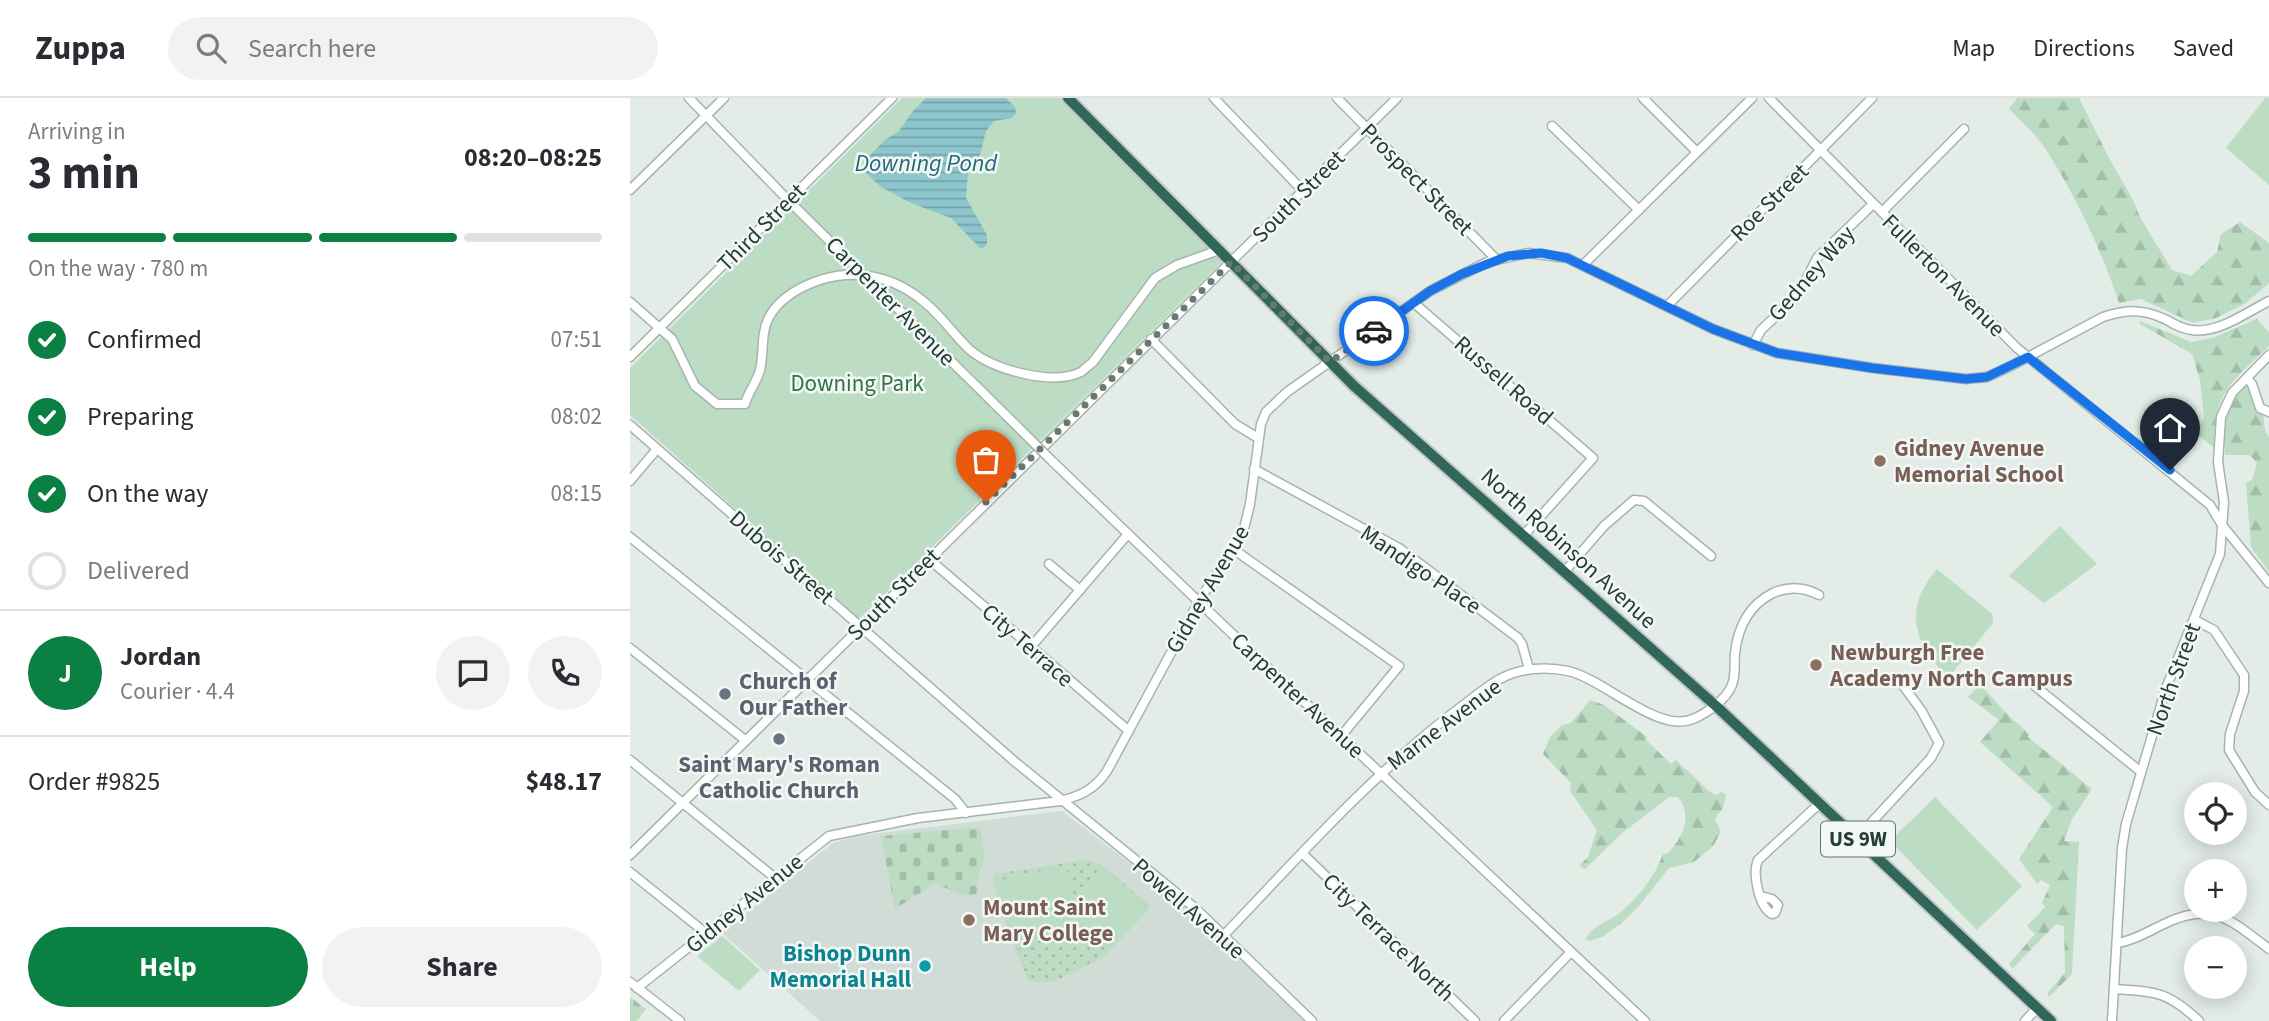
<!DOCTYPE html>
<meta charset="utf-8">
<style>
:root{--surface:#fff;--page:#f2f2f3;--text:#2b2b33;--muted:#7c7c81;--line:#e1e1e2;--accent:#0b8043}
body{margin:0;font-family:"Source Sans 3",sans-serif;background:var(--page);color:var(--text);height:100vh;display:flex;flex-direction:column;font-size:26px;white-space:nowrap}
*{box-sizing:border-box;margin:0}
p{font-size:23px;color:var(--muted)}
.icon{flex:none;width:38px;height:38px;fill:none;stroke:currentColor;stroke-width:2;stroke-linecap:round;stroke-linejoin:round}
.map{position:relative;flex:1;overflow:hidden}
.drawer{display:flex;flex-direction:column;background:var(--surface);width:630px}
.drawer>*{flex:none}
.buttons{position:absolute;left:1554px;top:684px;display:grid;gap:14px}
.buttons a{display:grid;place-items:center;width:63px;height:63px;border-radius:50%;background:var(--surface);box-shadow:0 4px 18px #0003;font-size:35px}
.pin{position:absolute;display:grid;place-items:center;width:60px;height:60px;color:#fff;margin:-72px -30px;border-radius:50% 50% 50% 0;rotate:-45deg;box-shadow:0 0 7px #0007}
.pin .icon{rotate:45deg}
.courier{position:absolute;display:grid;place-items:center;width:70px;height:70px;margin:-35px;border:5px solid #1a73e8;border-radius:50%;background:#fff;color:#222;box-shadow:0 2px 9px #0007}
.overview em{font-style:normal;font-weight:700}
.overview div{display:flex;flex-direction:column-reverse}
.overview{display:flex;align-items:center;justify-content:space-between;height:119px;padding:0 28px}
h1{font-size:46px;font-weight:700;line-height:52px}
.bar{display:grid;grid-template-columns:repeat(4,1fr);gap:10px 7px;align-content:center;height:84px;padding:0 28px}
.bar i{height:9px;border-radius:5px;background:var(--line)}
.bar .active{background:var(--accent)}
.bar p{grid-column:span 4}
.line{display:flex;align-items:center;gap:18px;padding:0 28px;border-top:2px solid var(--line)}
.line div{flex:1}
.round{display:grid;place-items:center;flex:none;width:74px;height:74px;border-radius:37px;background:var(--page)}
ol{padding:0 28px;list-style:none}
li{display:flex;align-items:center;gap:21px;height:77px}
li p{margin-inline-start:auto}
li .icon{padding:7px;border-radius:50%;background:var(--accent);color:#fff;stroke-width:4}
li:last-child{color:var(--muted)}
li i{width:38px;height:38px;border:4px solid var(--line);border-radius:50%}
.button{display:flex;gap:14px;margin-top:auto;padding:14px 28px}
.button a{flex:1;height:80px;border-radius:42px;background:var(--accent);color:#fff;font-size:28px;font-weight:700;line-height:80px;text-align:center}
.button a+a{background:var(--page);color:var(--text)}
header{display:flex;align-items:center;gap:42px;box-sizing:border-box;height:98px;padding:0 35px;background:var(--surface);border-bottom:2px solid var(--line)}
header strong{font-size:33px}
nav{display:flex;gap:38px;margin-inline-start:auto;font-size:24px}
.search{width:490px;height:63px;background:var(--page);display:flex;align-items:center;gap:18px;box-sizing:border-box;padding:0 24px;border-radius:38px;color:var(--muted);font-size:26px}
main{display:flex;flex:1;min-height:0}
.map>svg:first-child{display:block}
</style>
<header>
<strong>Zuppa</strong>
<div class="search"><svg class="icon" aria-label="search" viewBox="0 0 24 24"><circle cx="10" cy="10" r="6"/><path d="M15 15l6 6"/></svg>Search here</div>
<nav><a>Map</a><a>Directions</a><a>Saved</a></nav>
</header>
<main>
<section class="drawer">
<div class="overview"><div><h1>3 min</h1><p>Arriving in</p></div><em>08:20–08:25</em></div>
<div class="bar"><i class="active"></i><i class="active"></i><i class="active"></i><i></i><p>On the way · 780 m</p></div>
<ol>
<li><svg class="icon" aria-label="check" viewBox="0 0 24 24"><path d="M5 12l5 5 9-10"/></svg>Confirmed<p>07:51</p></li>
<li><svg class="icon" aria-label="check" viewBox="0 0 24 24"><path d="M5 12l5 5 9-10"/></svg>Preparing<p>08:02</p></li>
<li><svg class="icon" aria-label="check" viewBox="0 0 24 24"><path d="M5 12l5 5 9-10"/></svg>On the way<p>08:15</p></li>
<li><i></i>Delivered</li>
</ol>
<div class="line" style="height:126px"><b class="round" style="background:var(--accent);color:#fff">J</b><div><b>Jordan</b><p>Courier · 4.4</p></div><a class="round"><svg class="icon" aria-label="chat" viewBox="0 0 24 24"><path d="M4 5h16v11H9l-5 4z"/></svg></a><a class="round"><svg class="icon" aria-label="phone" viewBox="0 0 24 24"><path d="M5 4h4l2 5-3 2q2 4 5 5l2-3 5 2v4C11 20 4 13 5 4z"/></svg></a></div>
<div class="line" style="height:91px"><div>Order #9825</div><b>$48.17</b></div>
<div class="button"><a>Help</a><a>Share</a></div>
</section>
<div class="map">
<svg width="1639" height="923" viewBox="0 0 1639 923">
<defs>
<pattern id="grass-dots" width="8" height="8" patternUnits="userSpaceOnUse" patternTransform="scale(1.75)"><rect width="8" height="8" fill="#bddcc4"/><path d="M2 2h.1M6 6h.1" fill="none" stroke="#a2bea9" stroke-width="1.8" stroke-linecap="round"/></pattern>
<pattern id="forest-firs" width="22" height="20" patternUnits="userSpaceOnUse" patternTransform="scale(1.75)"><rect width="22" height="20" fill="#bddcc4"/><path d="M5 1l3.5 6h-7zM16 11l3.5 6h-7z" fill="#a2bea9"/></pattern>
<pattern id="cemetery-stones" width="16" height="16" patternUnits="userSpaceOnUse" patternTransform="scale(1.75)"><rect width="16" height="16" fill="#bddcc4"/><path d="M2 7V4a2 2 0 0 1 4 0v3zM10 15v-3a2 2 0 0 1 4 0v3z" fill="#a2bea9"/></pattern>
<pattern id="water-rules" width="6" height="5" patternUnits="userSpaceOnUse" patternTransform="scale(1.75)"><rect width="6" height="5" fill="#8ec6ce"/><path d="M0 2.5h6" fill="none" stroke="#74a2a8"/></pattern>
</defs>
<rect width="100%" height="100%" fill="#e3ece7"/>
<!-- built -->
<polygon fill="#d1dcd6" points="432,713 558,810 674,923 190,923 92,835 203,745 226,738"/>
<!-- grass -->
<polygon fill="url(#grass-dots)" points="460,761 477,771 519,806 519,812 471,861 425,883 399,884 385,852 363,784 365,776"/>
<!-- forest -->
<g fill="url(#forest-firs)">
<path d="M 1387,0 L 1449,0 L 1479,60 L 1502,100 L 1511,121 L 1542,172 L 1561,178 L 1587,154 L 1591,136 L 1610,124 L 1639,145 L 1639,185 L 1616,205 L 1586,220 L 1563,225 L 1511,201 L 1489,205 C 1473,155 1442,90 1412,46 C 1403,33 1389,22 1379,11 Z"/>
<path d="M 1627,221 L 1639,234 L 1639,248 C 1601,285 1584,293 1584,350 L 1566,335 L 1574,319 L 1570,282 L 1562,256 L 1510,226 L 1510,223 L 1561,244 L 1582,240 Z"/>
<path d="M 1615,286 L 1620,289 L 1628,310 L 1633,316 L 1635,333 L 1639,339 L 1639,474 L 1621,449 L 1616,385 L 1622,382 L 1627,365 L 1620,357 L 1595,357 C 1594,324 1593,312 1615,286 Z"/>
<polygon points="1350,586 1374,613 1399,636 1398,639 1462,691 1442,721 1434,743 1449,744 1442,876 1419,899 1417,896 1435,874 1434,828 1426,826 1383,870 1379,866 1405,836 1397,828 1415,809 1412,805 1420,787 1411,782 1407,786 1389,761 1423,709 1350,644 1369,622 1338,599"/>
<path d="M 960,602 L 974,607 L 1017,639 L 1016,642 L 1041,666 L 1046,662 L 1080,694 L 1087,697 L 1092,694 L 1096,697 L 1093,710 L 1085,721 L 1091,734 L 1083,748 L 1064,764 L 1039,770 L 1008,809 L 993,824 L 972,839 L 959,843 L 956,841 C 964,826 979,824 991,814 C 1009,798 1026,778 1033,755 L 1037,756 C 1052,741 1064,718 1048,699 L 1039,699 L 991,736 L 955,771 L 952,770 L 950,767 L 958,759 L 967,732 L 940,693 L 941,685 L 913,656 L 920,639 L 932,627 L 941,625 Z"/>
</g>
<!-- cemetery -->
<g fill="url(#cemetery-stones)">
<path d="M 350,729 L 355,761 L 348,780 L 347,795 C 335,803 318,790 306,785 L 265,811 L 251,738 Z"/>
<polygon points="0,899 16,911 7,923 0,923"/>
</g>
<!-- park -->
<g fill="#bddcc4">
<polygon points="272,0 431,0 591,161 591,165 229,521 0,317 0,270"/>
<polygon points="1635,0 1639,0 1639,87 1596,50"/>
<polygon points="1430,428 1467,466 1414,505 1379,478"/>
<path d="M 1307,471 L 1362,516 L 1363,525 L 1318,580 C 1284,545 1272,511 1307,471 Z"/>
<polygon points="1305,699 1392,788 1347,832 1260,743"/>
<polygon points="436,767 446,804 477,771 515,807 515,812 481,850 452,824 452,827 385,852 363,784"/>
<polygon points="92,838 130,872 109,893 67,858"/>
</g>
<!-- water -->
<polygon fill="url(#water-rules)" points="296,0 376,0 385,9 386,15 382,20 364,23 356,33 350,57 338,75 336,100 357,137 357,147 351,151 321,120 281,105 251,89 236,75 237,60 255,42 269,33 283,13"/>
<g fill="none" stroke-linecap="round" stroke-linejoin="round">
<!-- minor casing -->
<g stroke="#a6b4ae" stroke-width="11">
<g id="minor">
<polyline points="59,0 158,102 400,341"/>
<polyline points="584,0 673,93"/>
<polyline points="707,0 867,162"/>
<polyline points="1013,0 1067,54"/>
<polyline points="1139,0 1387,250 1580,407 1592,427 1639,485"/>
<polyline points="922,28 1009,112"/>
<polyline points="0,92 94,0"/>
<polyline points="1252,114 1334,31"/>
<polyline points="953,167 1122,0"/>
<path d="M 0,204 L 42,241 L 65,288 L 87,306 L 115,306 C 118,294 127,284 130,272 C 133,260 132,247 134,235 C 138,206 167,189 193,181 C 233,170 270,181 300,209 C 315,223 326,239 340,252 C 364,272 422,288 451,274 C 455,271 459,267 463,264 L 525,180 L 547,167 L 589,152"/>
<polyline points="784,205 963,360 894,437"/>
<polyline points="1037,208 1242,0"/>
<polyline points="521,241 605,326 628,340"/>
<polyline points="1123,247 1131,232 1163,202 1174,186 1187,160 1243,106"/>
<polyline points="0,259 262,0"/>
<polyline points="1617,280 1622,286 1630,310 1639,314"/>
<polyline points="0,327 384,663 565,810 682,923"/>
<polyline points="422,363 618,551 1015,923"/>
<polyline points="624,371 769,450 888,540 892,546 899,571"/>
<polyline points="0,383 27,351"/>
<polyline points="0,439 325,701 336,715"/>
<polyline points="603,451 769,568 712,637"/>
<polyline points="299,461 499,633"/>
<polyline points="419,466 450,492"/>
<polyline points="935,473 974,428 1004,402 1014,403 1081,458"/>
<polyline points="1565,522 1584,532 1614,577 1614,593 1600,636 1599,652 1625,694 1639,707"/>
<polyline points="0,550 115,642"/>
<polyline points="400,550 498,436"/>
<polyline points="1405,588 1511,674"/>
<polyline points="0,662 145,780"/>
<polyline points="1227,740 1301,660 1309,645 1291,612 1269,582"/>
<polyline points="672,755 845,923"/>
<polyline points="0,757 767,0"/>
<polyline points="0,774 77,836"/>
<path d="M 1131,798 L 1142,801 L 1148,807 L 1145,815 L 1142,816 C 1129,809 1122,776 1128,762 L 1190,705"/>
<path d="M 594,837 C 668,760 738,680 823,615 C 838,604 854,590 870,581 C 890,570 916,568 938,573 C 974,581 1028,636 1063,621 C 1077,615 1096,602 1102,587 C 1106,577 1104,565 1105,555 C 1108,529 1119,507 1143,495 C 1159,488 1174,489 1189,497"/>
<path d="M 1487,845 C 1503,843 1517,834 1532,827 C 1581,802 1600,821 1639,851"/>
<polyline points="0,884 50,923"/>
<path d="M 7,890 L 199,738 L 288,720 L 430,703 C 451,698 465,691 477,673 L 569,503 L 613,435 L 620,406 L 631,326 L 636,314 L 657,294 L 800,193 L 857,164 L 898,155 L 937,160 L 1083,231 L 1147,255 L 1243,270 L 1336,281 L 1357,279 L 1381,268 L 1473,219 C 1498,211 1514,211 1537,222 C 1545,227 1553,231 1562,232 C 1588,236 1617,214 1639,203"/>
<path d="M 1484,891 C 1526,894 1537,893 1569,923"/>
<polyline points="874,923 941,854"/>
<polyline points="1395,923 1407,910"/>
<polyline points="1482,923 1492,750 1496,726 1536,590 1590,456 1594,404 1588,364 1591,319 1602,295 1639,257"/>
</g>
</g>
<!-- highway casing -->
<g stroke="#c1c8c6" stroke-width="14">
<polyline id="highway" points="438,0 724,288 1086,608 1421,923"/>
</g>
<!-- minor -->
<use href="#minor" stroke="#fff" stroke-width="8"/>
<!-- highway -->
<use href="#highway" stroke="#31675a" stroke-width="10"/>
<!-- minor-bridge casing -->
<g stroke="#a6b4ae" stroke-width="11" stroke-linecap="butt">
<polyline id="minor-bridge" points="400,341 422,363"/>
</g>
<!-- minor-bridge -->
<use href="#minor-bridge" stroke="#fff" stroke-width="8"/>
</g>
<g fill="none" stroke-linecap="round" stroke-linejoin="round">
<!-- done -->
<polyline stroke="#667a73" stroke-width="7" stroke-dasharray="0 12.6" points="356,404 601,164 700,264 744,233"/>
<!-- route -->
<polyline stroke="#1a73e8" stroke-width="9" points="744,233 800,193 832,176 878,158 911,155 937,160 1083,231 1147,255 1242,270 1336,281 1357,279 1398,259 1540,372"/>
</g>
<!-- markers -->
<g fill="#8d6e63" stroke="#f3f8f6" stroke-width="2.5">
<circle cx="1250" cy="363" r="7"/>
<circle cx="1186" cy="567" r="7"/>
<circle cx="339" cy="822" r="7"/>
</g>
<g fill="#6b7280" stroke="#f3f8f6" stroke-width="2.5">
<circle cx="95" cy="596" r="7"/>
<circle cx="149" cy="641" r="7"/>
</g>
<circle fill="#0f9aa8" stroke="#f3f8f6" stroke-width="2.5" cx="295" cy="868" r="7"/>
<g text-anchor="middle" stroke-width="5" stroke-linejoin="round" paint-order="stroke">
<!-- shield labels -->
<rect fill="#f3f8f6" stroke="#61746f" stroke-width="2" x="1191" y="723.5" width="74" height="35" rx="5"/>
<g font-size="21" font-weight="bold" fill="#233c35">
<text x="1228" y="748">US 9W</text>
</g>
<!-- street labels -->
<g font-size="23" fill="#233c35" stroke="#f3f8f6">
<text transform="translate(787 81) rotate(45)" y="8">Prospect Street</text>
<text transform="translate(668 98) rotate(-45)" y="8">South Street</text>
<text transform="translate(1139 104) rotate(-45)" y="8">Roe Street</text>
<text transform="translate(131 129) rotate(-45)" y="8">Third Street</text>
<text transform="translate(1181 175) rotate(-49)" y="8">Gedney Way</text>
<text transform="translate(1314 177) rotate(45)" y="8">Fullerton Avenue</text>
<text transform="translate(261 203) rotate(45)" y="8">Carpenter Avenue</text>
<text transform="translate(874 282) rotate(41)" y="8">Russell Road</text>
<text transform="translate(939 450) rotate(42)" y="8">North Robinson Avenue</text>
<text transform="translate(152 459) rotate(41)" y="8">Dubois Street</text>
<text transform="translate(791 471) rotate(34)" y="8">Mandigo Place</text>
<text transform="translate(577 491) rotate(-60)" y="8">Gidney Avenue</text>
<text transform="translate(263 496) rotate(-45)" y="8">South Street</text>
<text transform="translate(398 547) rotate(41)" y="8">City Terrace</text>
<text transform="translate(1543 581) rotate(-70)" y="8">North Street</text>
<text transform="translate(668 597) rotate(43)" y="8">Carpenter Avenue</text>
<text transform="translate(814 626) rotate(-37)" y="8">Marne Avenue</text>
<text transform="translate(114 805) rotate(-39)" y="8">Gidney Avenue</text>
<text transform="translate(559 810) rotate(41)" y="8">Powell Avenue</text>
<text transform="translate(759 839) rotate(44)" y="8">City Terrace North</text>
</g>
<!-- park labels -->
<g font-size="23" fill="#307147" stroke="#f3f8f6">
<text x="227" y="293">Downing Park</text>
</g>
<!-- education labels -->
<g font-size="23" font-weight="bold" fill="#785e54" stroke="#f3f8f6" text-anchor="start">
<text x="1264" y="358">Gidney Avenue<tspan x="1264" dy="26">Memorial School</tspan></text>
<text x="1200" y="562">Newburgh Free<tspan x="1200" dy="26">Academy North Campus</tspan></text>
<text x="353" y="817">Mount Saint<tspan x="353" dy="26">Mary College</tspan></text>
</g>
<!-- worship labels -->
<g font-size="23" font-weight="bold" fill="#5b616d" stroke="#f3f8f6" text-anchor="start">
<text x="109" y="591">Church of<tspan x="109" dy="26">Our Father</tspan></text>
<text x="149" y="674" text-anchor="middle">Saint Mary's Roman<tspan x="149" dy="26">Catholic Church</tspan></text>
</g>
<!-- culture labels -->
<g font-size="23" font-weight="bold" fill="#0d838f" stroke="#f3f8f6" text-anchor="end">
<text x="281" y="863">Bishop Dunn<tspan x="281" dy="26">Memorial Hall</tspan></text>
</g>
<!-- water labels -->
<g font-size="24" font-style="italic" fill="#216a75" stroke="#f3f8f6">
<text x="296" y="73">Downing Pond</text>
</g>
</g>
</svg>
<div class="buttons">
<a><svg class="icon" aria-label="locate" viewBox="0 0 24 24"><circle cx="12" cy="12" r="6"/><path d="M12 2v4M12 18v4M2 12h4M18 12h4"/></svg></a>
<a>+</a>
<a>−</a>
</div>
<div class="pin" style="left:356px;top:404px;background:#ea580c"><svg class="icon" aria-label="bag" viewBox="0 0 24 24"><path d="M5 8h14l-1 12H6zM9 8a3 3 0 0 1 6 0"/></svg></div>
<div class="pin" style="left:1540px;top:372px;background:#1f2937"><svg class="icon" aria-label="home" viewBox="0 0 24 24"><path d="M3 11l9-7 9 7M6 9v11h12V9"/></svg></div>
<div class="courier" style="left:744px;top:233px"><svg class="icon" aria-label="car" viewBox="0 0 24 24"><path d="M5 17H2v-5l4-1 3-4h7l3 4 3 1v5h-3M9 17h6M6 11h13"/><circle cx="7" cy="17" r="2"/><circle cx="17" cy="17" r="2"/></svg></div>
</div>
</main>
